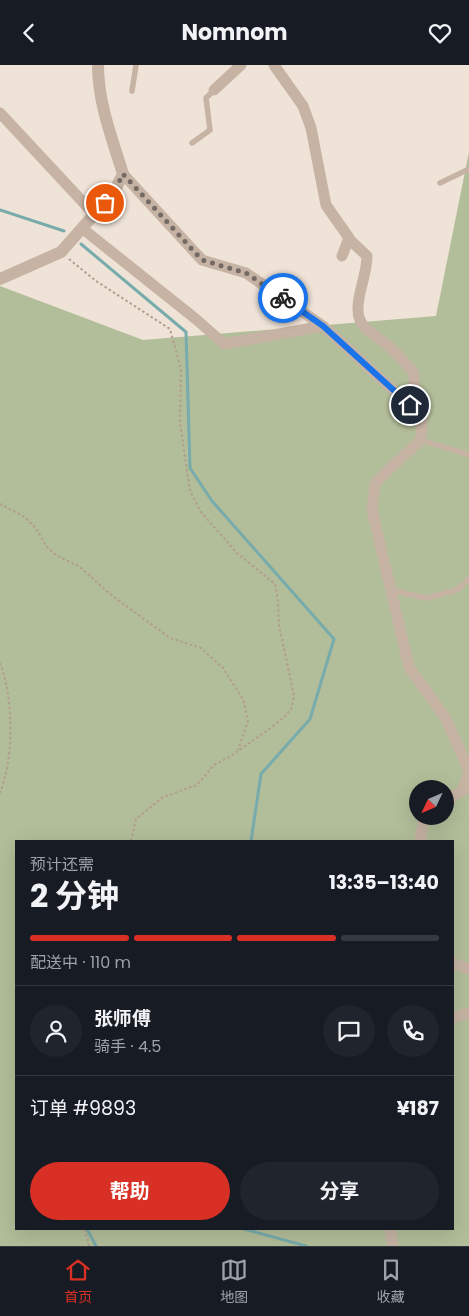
<!DOCTYPE html>
<html lang="zh">
<meta charset="utf-8">
<style>
:root{--surface:#171b24;--page:#20242c;--text:#f1f3f6;--muted:#9ea1a6;--line:#363941;--accent:#d93025}
body{margin:0;font-family:Poppins,"Noto Sans SC",sans-serif;background:var(--page);color:var(--text);height:100vh;display:flex;flex-direction:column;font-size:19px;white-space:nowrap}
*{box-sizing:border-box;margin:0}
p{font-size:16px;color:var(--muted)}
.icon{flex:none;width:28px;height:28px;fill:none;stroke:currentColor;stroke-width:2;stroke-linecap:round;stroke-linejoin:round}
.map{position:relative;flex:1;overflow:hidden}
.details{position:absolute;left:15px;top:775px;width:439px;height:390px;display:flex;flex-direction:column;background:var(--surface);border-radius:0px;box-shadow:0 5px 20px #0002}
.details>*{flex:none}
.needle{width:32px;rotate:226deg}
.controls{position:absolute;left:409px;top:715px;display:grid;gap:10px}
.controls a{display:grid;place-items:center;width:45px;height:45px;border-radius:50%;background:var(--surface);box-shadow:0 5px 20px #0002;font-size:25px}
.pin{position:absolute;display:grid;place-items:center;width:42px;height:42px;color:#fff;margin:-21px;border:2px solid #fff;border-radius:50%;box-shadow:0 1px 5px #0007}
.courier{position:absolute;display:grid;place-items:center;width:50px;height:50px;margin:-25px;border:4px solid #1a73e8;border-radius:50%;background:#fff;color:#222;box-shadow:0 1px 6px #0007}
.head em{font-style:normal;font-weight:700}
.head div{display:flex;flex-direction:column-reverse}
.head{display:flex;align-items:center;justify-content:space-between;height:85px;padding:0 15px}
h1{font-size:32px;font-weight:700;line-height:38px}
.bar{display:grid;grid-template-columns:repeat(4,1fr);gap:8px 5px;align-content:center;height:60px;padding:0 15px}
.bar i{height:6px;border-radius:4px;background:var(--line)}
.bar .active{background:var(--accent)}
.bar p{grid-column:span 4}
.line{display:flex;align-items:center;gap:12px;padding:0 15px;border-top:1px solid var(--line)}
.line div{flex:1}
.round{display:grid;place-items:center;flex:none;width:52px;height:52px;border-radius:26px;background:var(--page)}
.cta{display:flex;gap:10px;margin-top:auto;padding:10px 15px}
.cta a{flex:1;height:58px;border-radius:30px;background:var(--accent);color:#fff;font-size:20px;font-weight:700;line-height:58px;text-align:center}
.cta a+a{background:var(--page);color:var(--text)}
header{display:flex;justify-content:space-between;align-items:center;height:65px;padding:0 15px;background:var(--surface);font-size:22px;font-weight:700}
.tabs{display:flex;justify-content:space-around;align-items:center;height:70px;border-top:1px solid var(--line);background:var(--surface);font-size:14px;color:var(--muted)}
.tabs a{display:grid;justify-items:center;gap:2px}
.tabs .active{color:var(--accent)}
.map>svg:first-child{display:block}
</style>
<header><svg class="icon" aria-label="back" viewBox="0 0 24 24"><path d="M15 5l-7 7 7 7"/></svg>Nomnom<svg class="icon" aria-label="heart" viewBox="0 0 24 24"><path d="M12 20l-8-8c-3-5 5-10 8-4 3-6 11-1 8 4z"/></svg></header>
<div class="map">
<svg width="469" height="1181" viewBox="0 0 469 1181">
<rect width="100%" height="100%" fill="#efe3d7"/>
<!-- green -->
<path fill="#b2bd99" fill-rule="evenodd" d="M 469,87 L 469,1181 L 0,1181 L 0,221 L 143,275 L 436,251 ZM 418,724 L 445,724 L 445,751 L 418,751 ZM 16,776 L 452,776 L 452,1164 L 16,1164 Z"/>
<g fill="none" stroke-linecap="round" stroke-linejoin="round">
<!-- stream -->
<g stroke="#78abab" stroke-width="3">
<polyline points="0,145 64,166"/>
<polyline points="81,179 186,267 190,403 212,436 334,574 310,654 261,709 251,776"/>
<polyline points="87,1164 96,1181"/>
<polyline points="244,1164 306,1181"/>
</g>
<!-- path -->
<g stroke="#b29d8f" stroke-width="2" stroke-dasharray="2.5 2.5" stroke-linecap="butt">
<polyline points="69,194 96,216 170,264 181,304 180,358 190,426 201,447 237,488 275,519 278,536 279,560 294,631 291,645 275,660 231,691 214,700 197,720 163,732 136,754 131,776"/>
<polyline points="0,439 23,451 36,463 46,481 56,490 80,502 110,529 170,573 201,583 223,603 243,634 248,656 238,685"/>
<path d="M 0,598 C 14,634 14,693 0,728"/>
<polyline points="85,1164 89,1181"/>
</g>
<!-- service -->
<g stroke="#c6b3a4" stroke-width="5.5">
<polyline points="132,26 136,0"/>
<polyline points="192,78 210,65 206,33 214,25"/>
<polyline points="440,118 469,104"/>
<polyline points="421,375 469,390"/>
<polyline points="391,525 426,533 457,525 469,514"/>
</g>
<!-- minor -->
<g stroke="#c6b3a4" stroke-width="11">
<polyline points="274,0 303,41 311,63 326,140 349,173 342,191"/>
<polyline points="214,25 241,0"/>
<polyline points="0,48 95,150"/>
<polyline points="123,109 202,195 246,208 323,261 422,351 421,375 387,406 375,419 372,445 409,602 446,654 469,706 463,725 445,737"/>
<polyline points="83,164 197,255 224,279 323,261"/>
<path d="M 349,174 L 367,191 C 367,210 357,229 358,245 C 358,265 378,271 390,282 C 399,290 406,299 414,308 L 414,324 L 410,339"/>
<polyline points="421,776 421,769 425,751"/>
<polyline points="452,898 469,904"/>
<polyline points="452,953 469,948"/>
<polyline points="390,1164 393,1181"/>
</g>
<!-- tertiary -->
<path stroke="#c6b3a4" stroke-width="12" d="M 0,214 L 61,187 L 114,127 L 123,109 C 112,73 98,38 98,0"/>
</g>
<g fill="none" stroke-linecap="round" stroke-linejoin="round">
<!-- done -->
<polyline stroke="#746a63" stroke-width="5" stroke-dasharray="0 9" points="105,138 114,127 123,109 202,195 246,208 283,233"/>
<!-- route -->
<polyline stroke="#1a73e8" stroke-width="6" points="283,233 323,261 410,340"/>
</g>
</svg>
<div class="controls">
<a><svg class="needle" viewBox="-14 -14 28 28"><path d="M0-13l5 13h-10z" fill="#e53935"/><path d="M0 13l5-13h-10z" fill="#9ea1a6"/></svg></a>
</div>
<div class="pin" style="left:105px;top:138px;background:#ea580c"><svg class="icon" aria-label="bag" viewBox="0 0 24 24"><path d="M5 8h14l-1 12H6zM9 8a3 3 0 0 1 6 0"/></svg></div>
<div class="pin" style="left:410px;top:340px;background:#1f2937"><svg class="icon" aria-label="home" viewBox="0 0 24 24"><path d="M3 11l9-7 9 7M6 9v11h12V9"/></svg></div>
<div class="courier" style="left:283px;top:233px"><svg class="icon" aria-label="bike" viewBox="0 0 24 24"><circle cx="6" cy="16" r="4"/><circle cx="18" cy="16" r="4"/><path d="M6 16l4-8h5l3 8M10 8l3 8H6M13 5h3"/></svg></div>
<section class="details">
<div class="head"><div><h1>2 分钟</h1><p>预计还需</p></div><em>13:35–13:40</em></div>
<div class="bar"><i class="active"></i><i class="active"></i><i class="active"></i><i></i><p>配送中 · 110 m</p></div>
<div class="line" style="height:90px"><a class="round"><svg class="icon" aria-label="person" viewBox="0 0 24 24"><circle cx="12" cy="8" r="4"/><path d="M4 21q1-7 8-7t8 7"/></svg></a><div><b>张师傅</b><p>骑手 · 4.5</p></div><a class="round"><svg class="icon" aria-label="chat" viewBox="0 0 24 24"><path d="M4 5h16v11H9l-5 4z"/></svg></a><a class="round"><svg class="icon" aria-label="phone" viewBox="0 0 24 24"><path d="M5 4h4l2 5-3 2q2 4 5 5l2-3 5 2v4C11 20 4 13 5 4z"/></svg></a></div>
<div class="line" style="height:65px"><div>订单 #9893</div><b>¥187</b></div>
<div class="cta"><a>帮助</a><a>分享</a></div>
</section>
</div>
<nav class="tabs">
<a class="active"><svg class="icon" aria-label="home" viewBox="0 0 24 24"><path d="M3 11l9-7 9 7M6 9v11h12V9"/></svg>首页</a>
<a><svg class="icon" aria-label="map" viewBox="0 0 24 24"><path d="M3 6l6-2 6 2 6-2v14l-6 2-6-2-6 2zM9 4v14M15 6v14"/></svg>地图</a>
<a><svg class="icon" aria-label="saved" viewBox="0 0 24 24"><path d="M7 4h10v16l-5-4-5 4z"/></svg>收藏</a>
</nav>
